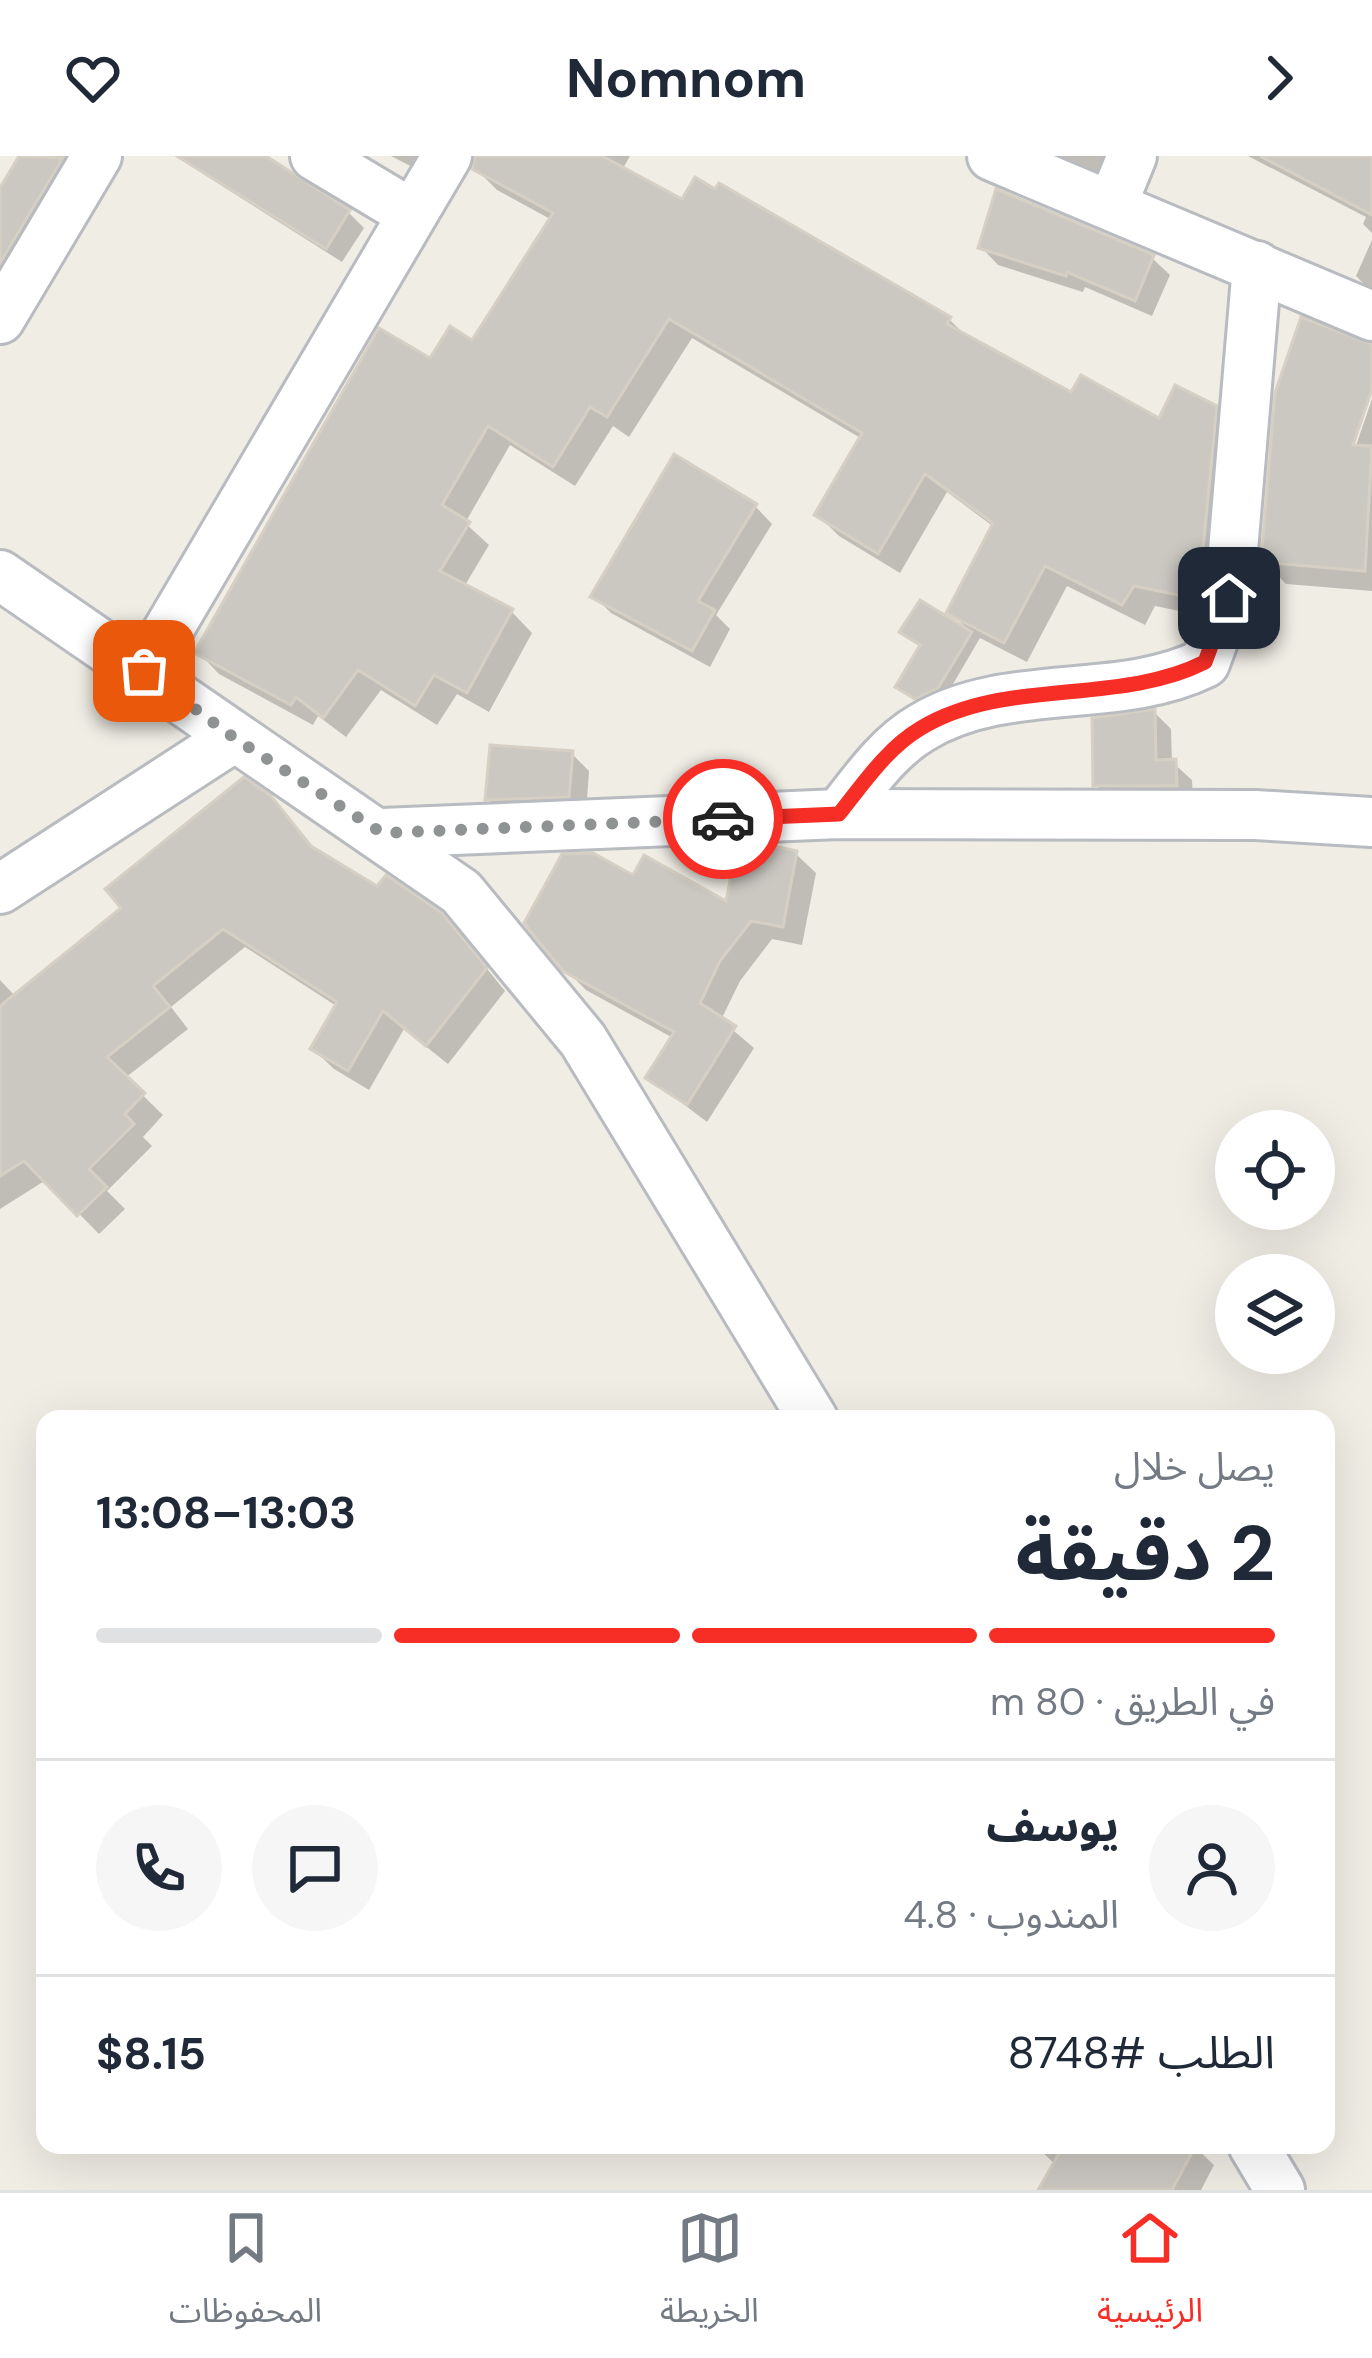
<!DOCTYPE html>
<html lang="ar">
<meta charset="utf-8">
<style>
:root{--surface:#fff;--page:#f6f6f7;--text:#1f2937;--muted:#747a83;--line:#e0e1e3;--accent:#f62e26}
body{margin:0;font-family:"DM Sans","Noto Sans Arabic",sans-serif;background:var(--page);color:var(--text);direction:rtl;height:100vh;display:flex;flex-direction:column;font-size:45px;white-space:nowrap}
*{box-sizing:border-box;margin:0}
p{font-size:39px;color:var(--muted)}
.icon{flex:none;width:66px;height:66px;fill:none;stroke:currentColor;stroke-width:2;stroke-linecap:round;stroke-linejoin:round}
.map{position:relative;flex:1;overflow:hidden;direction:ltr}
.panel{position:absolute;left:36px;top:1254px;width:1299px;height:744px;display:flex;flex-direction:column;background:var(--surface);border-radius:24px;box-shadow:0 12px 48px #0002;direction:rtl}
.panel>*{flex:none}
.controls{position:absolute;left:1215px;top:954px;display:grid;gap:24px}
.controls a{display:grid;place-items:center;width:120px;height:120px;border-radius:50%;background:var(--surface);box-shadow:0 12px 48px #0002;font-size:60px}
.pin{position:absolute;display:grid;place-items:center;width:102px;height:102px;color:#fff;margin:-51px;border-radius:24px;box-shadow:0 6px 18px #0006}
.courier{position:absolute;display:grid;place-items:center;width:120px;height:120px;margin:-60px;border:9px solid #f62e26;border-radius:50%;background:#fff;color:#222;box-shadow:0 3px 15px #0007}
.headline em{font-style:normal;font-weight:700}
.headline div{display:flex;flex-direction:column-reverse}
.headline{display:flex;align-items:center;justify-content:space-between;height:204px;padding:0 60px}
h1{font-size:78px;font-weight:700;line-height:90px}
.bar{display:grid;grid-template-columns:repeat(4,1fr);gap:18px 12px;align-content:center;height:144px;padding:0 60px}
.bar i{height:15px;border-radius:9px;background:var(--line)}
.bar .current{background:var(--accent)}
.bar p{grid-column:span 4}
.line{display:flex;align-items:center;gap:30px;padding:0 60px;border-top:3px solid var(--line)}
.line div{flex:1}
.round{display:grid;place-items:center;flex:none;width:126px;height:126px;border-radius:63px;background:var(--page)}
header{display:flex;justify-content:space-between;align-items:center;height:156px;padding:0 60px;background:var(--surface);font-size:54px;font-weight:700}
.tab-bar{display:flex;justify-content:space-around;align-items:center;height:168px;border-top:3px solid var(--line);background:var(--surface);font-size:33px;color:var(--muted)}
.tab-bar a{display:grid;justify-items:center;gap:6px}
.tab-bar .current{color:var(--accent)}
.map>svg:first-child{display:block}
</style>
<header><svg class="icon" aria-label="forward" viewBox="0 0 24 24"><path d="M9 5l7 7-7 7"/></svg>Nomnom<svg class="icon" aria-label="heart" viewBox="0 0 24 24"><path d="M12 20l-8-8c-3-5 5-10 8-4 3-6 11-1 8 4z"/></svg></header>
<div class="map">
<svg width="1372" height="2034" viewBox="0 0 1372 2034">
<rect width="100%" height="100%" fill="#f0ede5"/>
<!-- shadow -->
<g fill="#0003">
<polygon points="23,0 101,0 0,147 0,38"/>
<polygon points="175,0 232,0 348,56 364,72 342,106"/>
<polygon points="391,0 428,0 420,15"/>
<polygon points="475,0 630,0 622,14 683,47 949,163 971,185 1072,240 1160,266 1215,253 1237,275 1219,463 1155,450 1145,469 1067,430 1027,506 980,482 946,540 925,550 899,530 922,491 903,476 968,474 950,456 994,371 947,336 900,417 839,380 818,359 862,283 692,182 629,281 613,270 575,330 510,289 465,367 489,389 464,431 511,455 532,477 489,556 457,538 437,569 381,534 346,581 318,560 313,569 219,518 198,496 431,206 473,189 552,64 497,34 475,12"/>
<polygon points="1046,0 1129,0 1114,29"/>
<polygon points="1248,0 1372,0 1372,77 1363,68 1366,61"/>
<polygon points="1372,84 1372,136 1356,120"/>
<polygon points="981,91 1152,102 1170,119 1152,160 1085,131 1083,136 998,109"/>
<polygon points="1372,188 1372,224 1346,302 1351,304 1372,243 1372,435 1286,428 1264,405"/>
<polygon points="755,350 772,368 716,459 730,473 710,511 611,457 594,440"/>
<polygon points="1154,556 1171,573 1172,606 1192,624 1193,647 1114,646 1096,629"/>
<polygon points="572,598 589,615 586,657 505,660 488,643"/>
<polygon points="270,643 318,697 462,782 505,835 448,908 404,873 369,934 334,913 313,893 338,851 245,791 171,851 188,873 125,922 163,959 143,981 152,990 107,1035 125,1053 99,1078 46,1024 0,1053 0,824 16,841"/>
<polygon points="796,698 816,717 802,789 772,783 740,825 721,864 754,892 707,966 649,922 673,882 586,834 565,813 634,723 728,749"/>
<polygon points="1043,1989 1193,1989 1214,2009 1201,2034 1041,2034 1056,2009 1040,1994"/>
</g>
<!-- building -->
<g fill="#cbc8c2" stroke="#d6cfc3" stroke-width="3">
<polygon points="19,0 63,2 0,107 0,32"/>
<polygon points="177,0 266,0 350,54 326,93"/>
<polygon points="475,0 602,0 682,43 695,21 715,33 719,27 951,161 947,168 1071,236 1081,219 1159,262 1175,229 1217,250 1198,443 1134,430 1122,449 1045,410 1004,487 946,457 993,367 925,318 878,398 814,359 862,277 669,163 607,261 590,251 553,311 488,270 442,349 470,366 440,415 513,453 467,537 434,519 415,550 358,514 323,562 296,541 291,549 194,497 379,172 430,202 450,170 472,184 553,57 472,13"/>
<polygon points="1260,0 1372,0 1372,59"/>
<polygon points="996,33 1154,99 1135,145 1067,116 1066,120 978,92"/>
<polygon points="1301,161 1372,188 1372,233 1353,289 1372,290 1365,415 1261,406 1275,237"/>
<polygon points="674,298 757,348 698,445 715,454 692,495 590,441"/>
<polygon points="920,444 972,476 938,532 915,543 895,531 920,489 899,476"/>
<polygon points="1155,553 1156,604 1176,603 1177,630 1093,630 1092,562"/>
<polygon points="490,589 573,595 569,641 485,644"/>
<polygon points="244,621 271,640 311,690 377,730 386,719 442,757 487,812 426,890 383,855 348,915 310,893 337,846 223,773 153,830 170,851 107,901 145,937 125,958 134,968 89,1013 107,1031 77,1060 24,1005 0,1020 0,850 121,752 105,733"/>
<polygon points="769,689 797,695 783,771 751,765 720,805 700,847 736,870 687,949 645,922 674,876 563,815 524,767 562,698 593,697 633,719 644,699 726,745 737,691"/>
<polygon points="1064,1989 1196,1989 1172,2034 1038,2034"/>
</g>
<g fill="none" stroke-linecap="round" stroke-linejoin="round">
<!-- minor casing -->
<g stroke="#b8bbc0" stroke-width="54">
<g id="minor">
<polyline points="315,0 412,58"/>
<polyline points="992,0 1372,160"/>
<polyline points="1112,49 1132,0"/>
<polyline points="0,163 97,0"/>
<polyline points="0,419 461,736 583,884 813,1263"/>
<polyline points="144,515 447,0"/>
<path d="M 839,658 C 863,628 887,592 921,572 C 1006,520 1118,550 1205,507 L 1229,442 L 1257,110"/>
<polyline points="382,677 839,658 1255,659 1372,666"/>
<polyline points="0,733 233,582"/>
<polyline points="1253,1989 1280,2034"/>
</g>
</g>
<!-- minor -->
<use href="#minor" stroke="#fff" stroke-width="48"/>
</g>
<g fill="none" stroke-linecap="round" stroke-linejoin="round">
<!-- done -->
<polyline stroke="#909393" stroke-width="12" stroke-dasharray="0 21.6" points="144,515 233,581 382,677 723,663"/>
<!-- route -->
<path stroke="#f62e26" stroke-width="15" d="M 723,663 L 839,658 C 863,628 887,592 921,572 C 1006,521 1118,550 1205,506 L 1229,442"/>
</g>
</svg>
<div class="controls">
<a><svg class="icon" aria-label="locate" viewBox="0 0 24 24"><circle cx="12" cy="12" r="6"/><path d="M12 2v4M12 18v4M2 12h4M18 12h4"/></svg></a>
<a><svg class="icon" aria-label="layers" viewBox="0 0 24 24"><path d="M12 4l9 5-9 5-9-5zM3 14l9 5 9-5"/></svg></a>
</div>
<div class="pin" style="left:144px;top:515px;background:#ea580c"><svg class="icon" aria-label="bag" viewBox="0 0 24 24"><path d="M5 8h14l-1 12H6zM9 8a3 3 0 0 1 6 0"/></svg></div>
<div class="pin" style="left:1229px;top:442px;background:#1f2937"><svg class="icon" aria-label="home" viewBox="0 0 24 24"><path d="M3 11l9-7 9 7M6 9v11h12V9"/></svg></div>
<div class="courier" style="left:723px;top:663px"><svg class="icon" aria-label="car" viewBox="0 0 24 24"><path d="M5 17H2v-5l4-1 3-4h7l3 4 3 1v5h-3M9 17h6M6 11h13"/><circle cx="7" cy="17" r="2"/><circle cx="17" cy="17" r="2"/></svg></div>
<section class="panel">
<div class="headline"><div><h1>2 دقيقة</h1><p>يصل خلال</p></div><em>13:03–13:08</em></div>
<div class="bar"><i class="current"></i><i class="current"></i><i class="current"></i><i></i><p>في الطريق · 80 m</p></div>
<div class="line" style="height:216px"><a class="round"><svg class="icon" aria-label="person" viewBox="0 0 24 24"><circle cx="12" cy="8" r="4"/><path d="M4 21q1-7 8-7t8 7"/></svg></a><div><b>يوسف</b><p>المندوب · 4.8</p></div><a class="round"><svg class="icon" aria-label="chat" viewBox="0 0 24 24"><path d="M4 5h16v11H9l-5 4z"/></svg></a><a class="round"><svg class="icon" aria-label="phone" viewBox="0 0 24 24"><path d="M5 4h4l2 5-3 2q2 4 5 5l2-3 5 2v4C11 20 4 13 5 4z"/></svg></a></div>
<div class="line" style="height:156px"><div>الطلب #8748</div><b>$8.15</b></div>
</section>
</div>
<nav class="tab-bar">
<a class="current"><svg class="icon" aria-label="home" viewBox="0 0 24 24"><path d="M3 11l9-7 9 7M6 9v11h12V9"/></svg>الرئيسية</a>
<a><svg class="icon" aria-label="map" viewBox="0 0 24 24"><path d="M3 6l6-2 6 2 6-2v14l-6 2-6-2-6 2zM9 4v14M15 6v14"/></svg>الخريطة</a>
<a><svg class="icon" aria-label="saved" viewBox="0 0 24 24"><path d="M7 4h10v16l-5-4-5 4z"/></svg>المحفوظات</a>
</nav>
